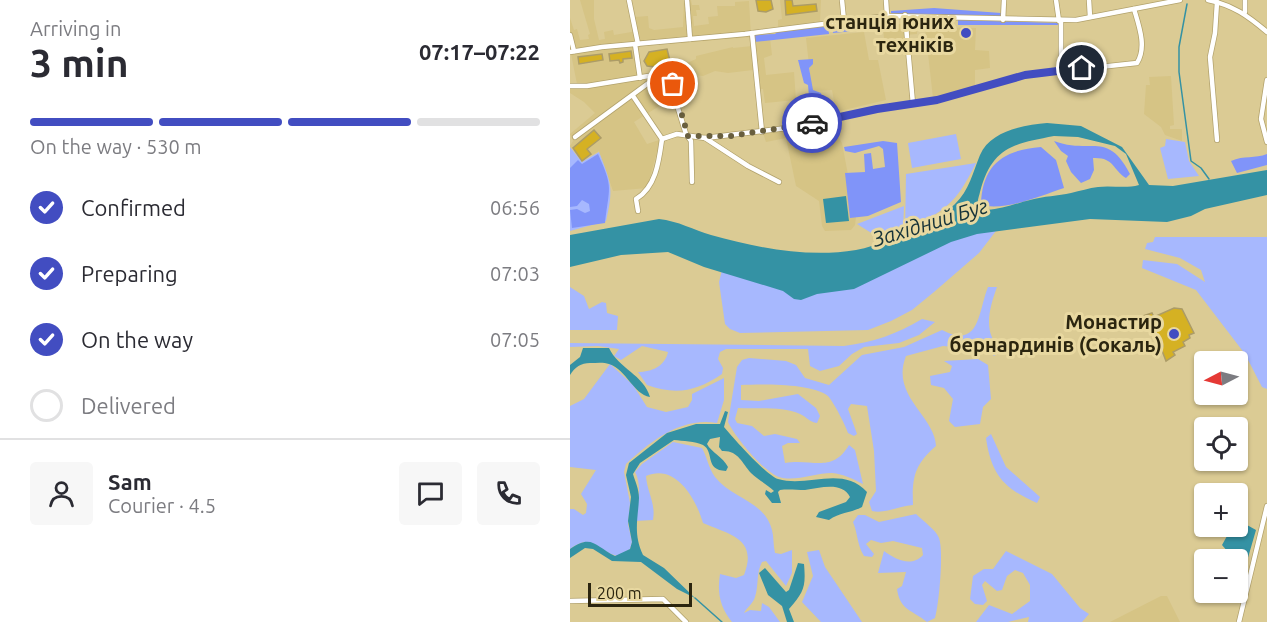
<!DOCTYPE html>
<meta charset="utf-8">
<style>
:root{--surface:#fff;--page:#f7f7f7;--text:#2b2b33;--muted:#7c7c81;--line:#e1e1e2;--accent:#424dc1}
body{margin:0;font-family:Ubuntu,sans-serif;background:var(--page);color:var(--text);height:100vh;display:flex;flex-direction:column;font-size:22px;white-space:nowrap}
*{box-sizing:border-box;margin:0}
p{font-size:20px;color:var(--muted)}
.icon{flex:none;width:33px;height:33px;fill:none;stroke:currentColor;stroke-width:2;stroke-linecap:round;stroke-linejoin:round}
.map{position:relative;flex:1;overflow:hidden}
.details{display:flex;flex-direction:column;background:var(--surface);width:570px}
.details>*{flex:none}
.needle{width:39px;rotate:264deg}
.controls{position:absolute;left:624px;top:351px;display:grid;gap:12px}
.controls a{display:grid;place-items:center;width:54px;height:54px;border-radius:6px;background:var(--surface);box-shadow:0 2px 4px #0004;font-size:30px}
.scale{position:absolute;left:18px;bottom:15px;width:104px;box-sizing:border-box;padding-left:6px;border:3px solid #2b250f;border-top:0;font-size:16px;line-height:21px;white-space:nowrap;color:#2b250f;-webkit-text-stroke:4px #e8d8a0;paint-order:stroke}
.pin{position:absolute;display:grid;place-items:center;width:51px;height:51px;color:#fff;margin:-26px;border:3px solid #fff;border-radius:50%;box-shadow:0 2px 6px #0007}
.courier{position:absolute;display:grid;place-items:center;width:60px;height:60px;margin:-30px;border:4px solid #424dc1;border-radius:50%;background:#fff;color:#222;box-shadow:0 2px 8px #0007}
.overview em{font-style:normal;font-weight:700}
.overview div{display:flex;flex-direction:column-reverse}
.overview{display:flex;align-items:center;justify-content:space-between;height:102px;padding:0 30px}
h1{font-size:39px;font-weight:700;line-height:45px}
.bar{display:grid;grid-template-columns:repeat(4,1fr);gap:9px 6px;align-content:center;height:72px;padding:0 30px}
.bar i{height:8px;border-radius:4px;background:var(--line)}
.bar .on{background:var(--accent)}
.bar p{grid-column:span 4}
.line{display:flex;align-items:center;gap:15px;padding:0 30px;border-top:2px solid var(--line)}
.line div{flex:1}
.round{display:grid;place-items:center;flex:none;width:63px;height:63px;border-radius:6px;background:var(--page)}
ol{padding:0 30px;list-style:none}
li{display:flex;align-items:center;gap:18px;height:66px}
li p{margin-inline-start:auto}
li .icon{padding:6px;border-radius:50%;background:var(--accent);color:#fff;stroke-width:4}
li:last-child{color:var(--muted)}
li i{width:33px;height:33px;border:3px solid var(--line);border-radius:50%}
main{display:flex;flex:1;min-height:0}
.map>svg:first-child{display:block}
</style>
<main>
<section class="details">
<div class="overview"><div><h1>3 min</h1><p>Arriving in</p></div><em>07:17–07:22</em></div>
<div class="bar"><i class="on"></i><i class="on"></i><i class="on"></i><i></i><p>On the way · 530 m</p></div>
<ol>
<li><svg class="icon" aria-label="check" viewBox="0 0 24 24"><path d="M5 12l5 5 9-10"/></svg>Confirmed<p>06:56</p></li>
<li><svg class="icon" aria-label="check" viewBox="0 0 24 24"><path d="M5 12l5 5 9-10"/></svg>Preparing<p>07:03</p></li>
<li><svg class="icon" aria-label="check" viewBox="0 0 24 24"><path d="M5 12l5 5 9-10"/></svg>On the way<p>07:05</p></li>
<li><i></i>Delivered</li>
</ol>
<div class="line" style="height:108px"><a class="round"><svg class="icon" aria-label="person" viewBox="0 0 24 24"><circle cx="12" cy="8" r="4"/><path d="M4 21q1-7 8-7t8 7"/></svg></a><div><b>Sam</b><p>Courier · 4.5</p></div><a class="round"><svg class="icon" aria-label="chat" viewBox="0 0 24 24"><path d="M4 5h16v11H9l-5 4z"/></svg></a><a class="round"><svg class="icon" aria-label="phone" viewBox="0 0 24 24"><path d="M5 4h4l2 5-3 2q2 4 5 5l2-3 5 2v4C11 20 4 13 5 4z"/></svg></a></div>
</section>
<div class="map">
<svg width="697" height="622" viewBox="0 0 697 622">
<rect width="100%" height="100%" fill="#dbcb94"/>
<!-- built -->
<g fill="#d6c485">
<polygon points="10,0 24,0 24,19 29,40 35,39 34,32 43,30 44,35 67,31 65,17 78,16 79,28 84,30 113,27 114,0 121,0 122,5 129,5 130,10 126,10 127,16 123,16 124,26 139,24 138,17 148,16 147,6 165,6 165,2 179,1 181,37 99,44 99,40 63,46 67,76 53,79 54,82 76,79 94,103 64,122 77,144 89,140 90,141 77,188 43,191 29,151 12,161 0,146 3,141 0,134 25,113 14,102 0,93 0,88 7,84 0,49 0,18 4,30 7,29 10,40 19,39 18,35 20,34"/>
<polygon points="210,0 251,0 250,22 208,28 208,20 212,19"/>
<polygon points="347,22 347,34 335,35 335,41 314,39 313,26"/>
<polygon points="355,27 406,28 405,50 419,51 420,68 405,70 405,86 363,98"/>
<polygon points="294,32 299,60 308,60 316,100 266,112 262,90 242,91 236,38"/>
<polygon points="200,38 202,55 194,58 196,75 224,72 226,100 195,103 193,89 189,89 186,59 182,60 183,70 158,73 145,71 133,76 124,75 103,81 101,73 106,68 126,59 126,56 163,47 163,48 182,46 182,40"/>
<polygon points="601,76 604,125 600,126 600,129 612,129 612,141 595,135 591,127 574,114 576,85 580,85 579,77"/>
<polygon points="265,121 264,130 272,143 286,217 285,225 281,230 255,231 252,226 249,201 226,186 216,138 196,142 193,133"/>
<polygon points="591,596 597,596 610,622 540,622"/>
</g>
<!-- green -->
<g fill="#a7b8fe">
<polygon points="386,134 391,159 342,168 338,143"/>
<polygon points="596,139 615,142 619,161 629,176 598,179 590,148 595,146"/>
<path d="M 0,147 L 12,162 L 29,152 C 41,183 44,188 36,221 L 0,231 Z"/>
<path d="M 406,163 C 385,206 375,209 335,232 L 336,174 Z"/>
<polygon points="334,206 333,231 311,239 287,224"/>
<polygon points="429,227 409,253 364,292 342,310 321,321 298,330 170,333 160,329 155,324 149,282 152,270 384,237"/>
<polygon points="585,237 697,237 697,389 692,387 675,354 626,290 572,268 573,260 607,264 635,282 631,270 610,258 575,249 577,243 583,242"/>
<polygon points="0,287 14,296 19,309 32,302 36,303 37,313 48,316 47,330 0,330"/>
<path d="M 418,287 L 427,287 C 419,309 412,334 432,350 L 424,356 L 412,343 L 404,343 L 394,348 L 373,346 L 336,356 C 320,396 365,416 366,446 C 344,465 342,478 343,505 C 329,506 315,514 302,511 L 299,502 L 306,491 L 304,451 L 297,406 L 281,404 L 278,409 L 287,434 L 284,436 L 278,433 C 276,426 263,401 258,396 C 242,383 192,384 171,385 L 171,400 L 189,401 L 228,394 L 246,408 L 250,416 L 247,423 C 239,422 237,417 230,414 C 212,406 187,409 168,408 L 165,419 L 167,423 L 182,426 L 194,436 L 205,434 L 227,439 L 230,443 L 218,443 L 212,446 L 215,463 C 242,458 262,474 279,445 L 285,450 L 293,484 C 283,479 273,474 262,473 C 245,473 225,482 209,477 C 194,472 165,437 158,422 L 167,367 L 172,360 L 179,358 L 216,361 L 226,365 L 235,378 L 259,385 L 292,355 L 334,347 L 372,330 C 410,350 408,312 418,287 Z"/>
<path d="M 352,319 L 365,322 L 349,335 L 329,343 L 294,347 L 282,354 L 269,366 L 250,371 L 240,366 L 238,349 L 156,349 L 150,352 L 148,359 L 153,368 L 152,374 C 126,392 105,395 77,385 L 68,372 C 82,372 95,366 98,352 L 72,346 L 51,360 L 44,356 L 49,349 L 28,346 L 0,347 L 0,343 L 274,346 C 304,342 327,334 352,319 Z"/>
<polygon points="408,359 418,365 421,399 413,407 410,424 385,427 379,421 383,399 374,388 361,385 360,376 380,372 382,366 374,361"/>
<path d="M 40,364 L 63,385 L 77,407 L 96,412 L 118,407 L 122,400 L 122,394 L 154,378 L 154,400 L 147,423 C 111,417 81,441 56,464 L 54,472 L 60,503 L 58,524 L 62,542 L 60,549 L 48,556 C 28,552 23,532 0,549 L 0,509 L 4,509 L 13,515 L 16,513 L 17,504 L 11,494 L 26,470 L 0,467 L 0,406 L 14,399 Z"/>
<path d="M 421,434 L 436,467 L 470,497 L 467,503 C 434,489 421,474 416,438 Z"/>
<path d="M 103,442 L 132,448 C 137,457 139,469 145,477 C 162,499 195,501 202,530 C 204,537 203,545 205,553 L 211,554 L 222,550 L 222,573 L 216,586 L 196,561 L 192,562 C 186,573 189,584 185,597 C 183,604 177,607 174,613 L 180,610 L 191,611 L 192,603 L 199,607 L 210,622 L 162,622 C 150,607 147,593 150,574 L 166,578 L 174,575 C 188,539 161,535 133,523 C 126,499 106,463 76,476 C 77,492 86,503 83,520 L 65,521 C 67,505 73,487 65,472 L 72,464 Z"/>
<path d="M 346,514 C 353,521 366,530 369,538 C 374,551 369,605 365,618 L 357,622 C 343,610 330,611 327,589 L 332,586 L 336,572 L 308,573 L 314,551 C 325,559 341,568 353,555 L 352,548 L 323,541 L 311,543 L 301,540 L 296,544 L 304,554 L 302,557 L 294,556 C 287,545 288,534 283,522 L 288,515 L 295,515 L 309,522 Z"/>
<polygon points="249,550 255,567 292,622 251,622 232,602 243,576 237,552"/>
<polygon points="436,551 482,574 510,608 519,614 512,622 458,622 459,617 438,622 406,622 419,605 442,614 460,601 460,585 453,573 445,570 437,576 432,590 427,591 415,581 412,585 417,601 413,605 405,604 400,599 403,576 414,569 423,569"/>
</g>
<!-- forest -->
<g fill="#8094f9">
<polygon points="364,8 431,13 431,17 321,14 321,11"/>
<polygon points="313,18 314,28 263,33 262,24"/>
<polygon points="388,20 490,23 490,25 388,25"/>
<polygon points="258,25 259,34 184,42 184,35 205,34 207,32"/>
<polygon points="243,59 243,64 239,68 243,90 251,93 255,111 247,112 240,109 238,85 234,83 228,60"/>
<polygon points="313,141 327,143 331,202 298,216 280,218 275,173 295,172 294,154 301,153 303,169 315,167 313,149 309,146 285,153 275,151 274,147"/>
<path d="M 484,141 C 522,155 537,130 560,174 L 556,178 C 542,169 544,157 523,158 L 524,170 L 520,179 L 511,183 L 501,172 L 496,161 L 498,156 L 491,151 Z"/>
<path d="M 471,147 L 486,160 L 494,188 C 470,196 436,211 411,205 C 412,165 433,150 471,147 Z"/>
<path d="M 28,154 C 44,189 39,187 35,223 L 2,228 L 0,210 L 7,209 L 15,213 L 20,211 L 19,204 L 12,200 L 7,206 L 0,207 L 0,168 L 8,160 L 12,164 Z"/>
<path d="M 697,154 L 697,165 L 667,173 L 661,161 C 674,155 685,159 697,154 Z"/>
</g>
<!-- water -->
<g fill="#3492a4" fill-rule="evenodd">
<path d="M 477,123 L 511,126 L 552,147 L 579,185 L 603,186 L 697,170 L 697,195 L 635,209 L 621,216 L 597,222 L 520,219 L 407,234 L 381,242 L 284,289 L 247,294 L 231,300 L 224,299 L 213,291 L 134,267 L 98,252 L 51,255 L 0,267 L 0,235 L 89,219 C 108,221 124,230 141,235 C 188,248 238,258 286,250 C 308,246 330,235 350,224 C 361,218 376,213 385,204 C 399,191 403,172 410,155 C 420,131 454,125 477,123 ZM 484,136 L 508,137 L 545,146 L 556,154 L 569,185 C 555,189 542,185 528,187 C 519,188 510,191 501,193 C 488,196 474,196 460,200 C 450,202 419,214 411,208 C 405,205 409,197 410,192 C 422,147 443,144 484,136 Z"/>
<polygon points="276,196 279,221 256,223 253,199"/>
<path d="M 13,348 L 39,348 C 48,368 74,375 80,397 C 63,394 57,370 39,364 C 34,362 26,363 20,363 C 11,363 5,367 0,375 L 0,365 L 10,357 Z"/>
<path d="M 155,411 L 158,412 L 154,427 C 164,439 195,474 208,479 C 238,488 272,465 297,492 L 292,507 C 281,513 270,512 259,520 L 246,517 L 249,512 L 276,502 L 280,497 C 272,481 250,488 235,490 C 227,490 218,489 210,490 L 208,492 L 211,503 L 202,503 L 195,494 L 196,490 L 201,493 L 204,491 C 197,484 188,480 181,473 C 172,463 168,450 152,451 L 149,447 L 150,437 L 140,439 L 137,444 C 141,452 153,457 158,467 L 156,471 C 134,470 145,452 133,445 C 125,441 113,441 104,440 L 70,463 L 63,474 C 65,481 69,489 69,498 C 68,519 63,534 73,555 L 94,568 L 125,598 L 107,589 L 71,562 L 42,561 L 23,549 L 15,548 L 0,558 L 0,549 C 22,533 26,547 45,556 L 60,549 L 62,542 L 58,521 L 61,497 L 56,475 L 59,463 L 97,433 L 126,424 L 150,424 Z"/>
<polygon points="668,520 686,530 675,568 671,567 668,560 664,559 652,545 662,527 668,526"/>
<path d="M 228,563 L 234,564 C 236,587 234,592 219,609 L 224,622 L 217,622 L 212,606 L 198,595 L 189,573 L 195,568 L 216,592 L 219,590 Z"/>
</g>
<g fill="none" stroke-linecap="round" stroke-linejoin="round">
<!-- stream -->
<g stroke="#3492a4" stroke-width="1.5">
<polyline points="617,4 609,47 609,72 621,161 631,168 639,179"/>
<polyline points="125,598 152,622"/>
</g>
</g>
<!-- building -->
<g fill="#d5b123" stroke="#ac9c67" stroke-width="1.5">
<polygon points="186,0 201,0 203,9 196,12 188,11"/>
<polygon points="215,0 222,0 223,6 246,4 247,11 216,15"/>
<polygon points="97,49 100,61 89,63 85,67 77,66 74,61 79,52"/>
<polygon points="61,51 62,58 53,59 53,62 50,63 49,60 40,61 39,54"/>
<polygon points="32,54 33,60 9,64 8,57"/>
<polygon points="24,130 31,138 17,149 21,154 12,161 3,148"/>
<polygon points="604,308 612,309 624,333 619,335 620,338 613,342 615,346 603,352 605,355 596,361 591,348 593,346 582,326 577,328 570,317 582,313 584,317"/>
</g>
<g fill="none" stroke-linecap="round" stroke-linejoin="round">
<!-- minor casing -->
<g stroke="#b2a26c" stroke-width="6">
<g id="minor">
<polyline points="59,0 68,44"/>
<polyline points="117,0 120,39"/>
<polyline points="272,0 274,21"/>
<polyline points="316,0 317,16"/>
<polyline points="486,0 489,21"/>
<polyline points="519,0 520,17"/>
<path d="M 638,0 C 663,5 678,16 697,32"/>
<polyline points="647,2 645,33 640,57 647,140"/>
<polyline points="675,12 675,0"/>
<polyline points="335,15 343,104"/>
<polyline points="433,20 434,0"/>
<polyline points="182,33 192,132"/>
<polyline points="0,35 4,51"/>
<polyline points="65,44 70,78"/>
<polyline points="0,52 32,47 175,34 317,16 506,20 610,0"/>
<polyline points="491,71 491,20"/>
<polyline points="697,80 691,119 697,142"/>
<polyline points="0,86 17,86 97,73 116,134 121,141 122,182"/>
<path d="M 63,96 L 92,139 C 89,161 86,187 66,199 L 68,211"/>
<polyline points="5,137 88,76"/>
<polyline points="135,138 178,166 209,182"/>
<path d="M 92,139 L 107,134 L 135,138 L 217,128 L 307,109 L 367,100 L 455,75 L 567,63 C 577,47 569,26 564,9"/>
<polyline points="0,601 93,599 116,622"/>
<polyline points="669,622 697,506"/>
</g>
</g>
<!-- minor -->
<use href="#minor" stroke="#fff" stroke-width="4.5"/>
</g>
<g fill="none" stroke-linecap="round" stroke-linejoin="round">
<!-- done -->
<polyline stroke="#695f3e" stroke-width="6" stroke-dasharray="0 10.8" points="103,84 118,136 161,136 242,123"/>
<!-- route -->
<polyline stroke="#424dc1" stroke-width="8" points="242,123 307,109 367,100 455,75 512,68"/>
</g>
<!-- markers -->
<g fill="#424dc1" stroke="#e8d8a0" stroke-width="2">
<circle cx="396" cy="33" r="6"/>
<circle cx="604" cy="334" r="6"/>
</g>
<g text-anchor="middle" stroke-width="6" stroke-linejoin="round" paint-order="stroke">
<!-- poi labels -->
<g font-size="20" font-weight="bold" fill="#2b250f" stroke="#e8d8a0" text-anchor="end">
<text x="384" y="29">станція юних<tspan x="384" dy="23">техніків</tspan></text>
<text x="592" y="329">Монастир<tspan x="592" dy="23">бернардинів (Сокаль)</tspan></text>
</g>
<!-- water labels -->
<g font-size="21" font-style="italic" fill="#163339" stroke="#e8d8a0">
<text transform="translate(360 223) rotate(-17)" y="7">Західний Буг</text>
</g>
</g>
</svg>
<div class="controls">
<a><svg class="needle" viewBox="-14 -14 28 28"><path d="M0-13l5 13h-10z" fill="#e53935"/><path d="M0 13l5-13h-10z" fill="#7c7c81"/></svg></a>
<a><svg class="icon" aria-label="locate" viewBox="0 0 24 24"><circle cx="12" cy="12" r="6"/><path d="M12 2v4M12 18v4M2 12h4M18 12h4"/></svg></a>
<a>+</a>
<a>−</a>
</div>
<div class="scale">200 m</div>
<div class="pin" style="left:103px;top:84px;background:#ea580c"><svg class="icon" aria-label="bag" viewBox="0 0 24 24"><path d="M5 8h14l-1 12H6zM9 8a3 3 0 0 1 6 0"/></svg></div>
<div class="pin" style="left:512px;top:68px;background:#1f2937"><svg class="icon" aria-label="home" viewBox="0 0 24 24"><path d="M3 11l9-7 9 7M6 9v11h12V9"/></svg></div>
<div class="courier" style="left:242px;top:123px"><svg class="icon" aria-label="car" viewBox="0 0 24 24"><path d="M5 17H2v-5l4-1 3-4h7l3 4 3 1v5h-3M9 17h6M6 11h13"/><circle cx="7" cy="17" r="2"/><circle cx="17" cy="17" r="2"/></svg></div>
</div>
</main>
